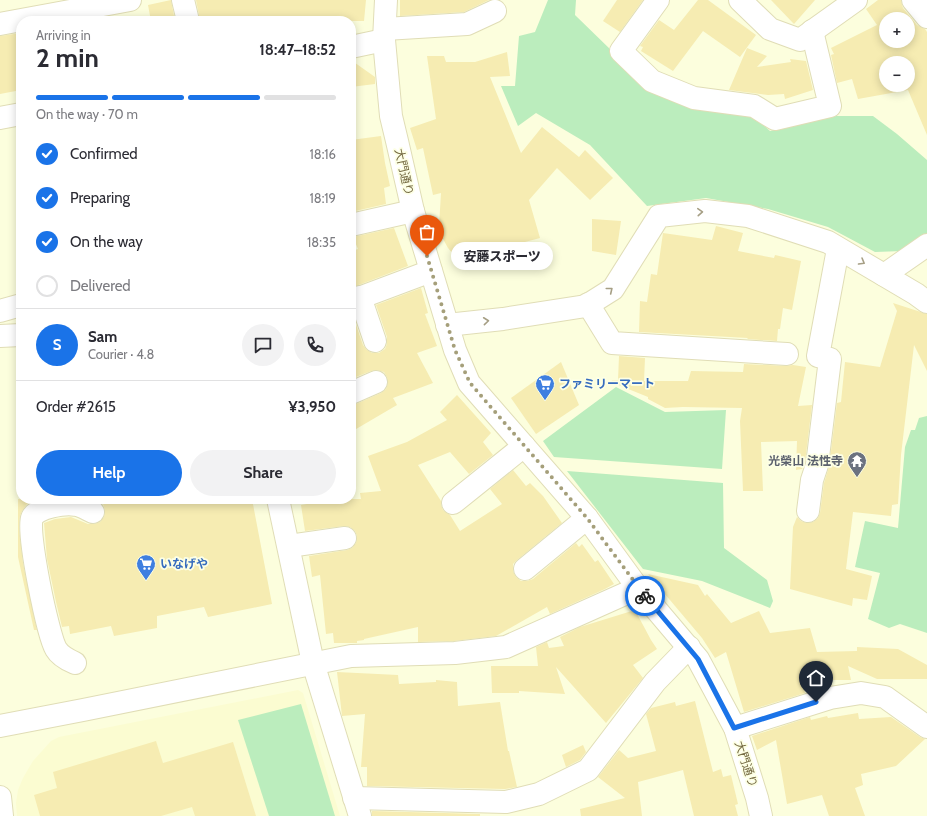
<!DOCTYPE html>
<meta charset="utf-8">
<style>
:root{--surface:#fff;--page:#f2f2f3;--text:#2b2b33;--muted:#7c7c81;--line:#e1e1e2;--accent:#1a73e8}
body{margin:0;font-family:Cabin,"Noto Sans JP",sans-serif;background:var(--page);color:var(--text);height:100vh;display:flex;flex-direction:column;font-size:15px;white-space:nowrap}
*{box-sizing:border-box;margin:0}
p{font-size:13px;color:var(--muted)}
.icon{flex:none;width:22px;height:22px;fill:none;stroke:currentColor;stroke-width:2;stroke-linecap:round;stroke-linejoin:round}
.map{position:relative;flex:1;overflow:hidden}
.panel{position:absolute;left:16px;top:16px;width:340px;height:488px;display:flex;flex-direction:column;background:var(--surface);border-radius:16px;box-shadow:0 2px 10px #0003}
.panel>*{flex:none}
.buttons{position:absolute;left:879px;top:12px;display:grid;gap:8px}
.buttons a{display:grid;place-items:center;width:36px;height:36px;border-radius:50%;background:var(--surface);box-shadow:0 2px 10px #0003;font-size:20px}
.pin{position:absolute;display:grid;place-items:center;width:34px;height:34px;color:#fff;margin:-41px -17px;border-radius:50% 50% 50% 0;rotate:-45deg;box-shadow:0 0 4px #0007}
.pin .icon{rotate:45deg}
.courier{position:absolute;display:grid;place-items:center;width:40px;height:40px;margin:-20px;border:3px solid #1a73e8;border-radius:50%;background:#fff;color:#222;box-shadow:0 1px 5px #0007}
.bubble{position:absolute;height:28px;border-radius:14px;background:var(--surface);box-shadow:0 2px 10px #0003;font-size:13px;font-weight:800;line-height:28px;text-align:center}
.headline em{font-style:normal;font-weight:800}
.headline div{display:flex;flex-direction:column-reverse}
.headline{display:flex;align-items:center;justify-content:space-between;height:68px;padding:0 20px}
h1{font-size:26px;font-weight:800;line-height:30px}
.bar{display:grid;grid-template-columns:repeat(4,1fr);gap:6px 4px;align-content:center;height:48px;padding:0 20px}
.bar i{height:5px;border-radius:3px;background:var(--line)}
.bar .current{background:var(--accent)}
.bar p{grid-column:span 4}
.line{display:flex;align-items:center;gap:10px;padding:0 20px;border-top:1px solid var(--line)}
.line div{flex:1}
.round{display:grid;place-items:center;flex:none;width:42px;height:42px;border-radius:21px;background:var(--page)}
ol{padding:0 20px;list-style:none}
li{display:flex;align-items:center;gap:12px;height:44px}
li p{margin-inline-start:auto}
li .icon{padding:4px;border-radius:50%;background:var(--accent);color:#fff;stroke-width:4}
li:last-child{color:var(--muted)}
li i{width:22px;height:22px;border:2px solid var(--line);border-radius:50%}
.button{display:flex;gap:8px;margin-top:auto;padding:8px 20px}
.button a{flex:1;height:46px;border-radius:24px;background:var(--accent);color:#fff;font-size:16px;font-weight:800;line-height:46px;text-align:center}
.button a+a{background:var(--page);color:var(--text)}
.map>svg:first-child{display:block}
</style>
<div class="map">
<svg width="927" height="816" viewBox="0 0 927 816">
<rect width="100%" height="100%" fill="#fcfedd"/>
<!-- residential -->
<polygon fill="#fbfcd1" points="298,690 303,693 340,816 17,816 16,803 18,790 23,778 33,761 51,741 59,737"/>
<!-- green -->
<g fill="#bbedbd">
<polygon points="548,0 576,0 575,15 649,87 751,114 770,131 836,116 873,116 897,134 927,160 927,235 903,251 875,252 828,227 768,209 706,198 647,206 590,145 536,113 518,126 501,86 515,86 519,36 535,32"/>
<polygon points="616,387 665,412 726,410 722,469 554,457 543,441"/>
<polygon points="927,416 927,633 900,624 889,628 868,619 880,573 855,567 865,521 898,528 905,447 911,430 915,430 919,418"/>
<polygon points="567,471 723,483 724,548 767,580 773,601 770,608 702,581 643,569"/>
<polygon points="301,704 335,816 269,816 238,720"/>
</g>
<!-- building -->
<g fill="#f6ecb2" fill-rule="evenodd">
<polygon points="171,0 175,21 151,21 148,5"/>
<polygon points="196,0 366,0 364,21 200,21"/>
<polygon points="400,0 489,0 464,12 400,16"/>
<polygon points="617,0 643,0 620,32 603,21"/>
<polygon points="698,0 708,0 756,35 740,57 703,31 673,71 641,51 643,47 640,46 659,20 674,30"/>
<polygon points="771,0 815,0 794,24"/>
<path d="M 878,0 L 901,0 L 903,8 L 917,25 L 925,29 L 927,32 L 927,135 L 908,90 L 858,99 L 852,79 L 837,83 L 831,55 L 834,54 L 831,48 L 877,25 L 866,9 ZM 886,19 L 908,19 L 908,41 L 886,41 ZM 886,63 L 908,63 L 908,85 L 886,85 Z"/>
<polygon points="21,33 21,90 0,94 0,36"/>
<polygon points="747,48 767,56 757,67 791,62 790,59 806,61 813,90 785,99 784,94 768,95 729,90"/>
<polygon points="507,52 510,76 490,77 521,153 542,127 579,157 585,150 613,178 590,200 557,168 529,200 540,238 458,260 448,248 442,237 439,226 441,193 433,195 423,148 417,150 410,128 436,119 427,56 444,56 446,62 475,62"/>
<polygon points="351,60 375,77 375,84 351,87"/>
<polygon points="381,136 385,163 390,186 384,188 386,204 351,212 351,140"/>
<polygon points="592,219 621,221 616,255 592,251"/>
<polygon points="716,226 743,233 738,251 774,258 775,255 801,261 792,310 783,308 780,329 778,329 777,341 747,339 748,338 639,332 640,301 647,302 651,274 657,275 663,233 712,240"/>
<polygon points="394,228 408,266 351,288 351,265 356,263 352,251 358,249 353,237"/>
<polygon points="421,288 428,313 425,314 437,346 417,353 433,383 393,398 397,405 351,432 351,405 356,404 381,393 386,389 388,383 387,377 384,372 377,370 371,371 351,379 351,313 352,313 363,345 367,350 372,353 379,353 385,349 387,344 387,337 376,305"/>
<polygon points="893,303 927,314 927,371 914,345 901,455 898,504 892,505 891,516 853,512 846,569 872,576 867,600 853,598 852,606 790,589 793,527 797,517 801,521 807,523 813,522 818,518 820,513 824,483 829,467 837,403 841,402 845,362 880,367 897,311"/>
<polygon points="619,356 645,358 644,381 688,381 691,371 743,372 744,364 786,366 793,365 806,367 798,406 812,405 805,462 802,469 796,470 797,441 761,442 763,491 743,491 740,421 742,408 683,407 665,408 648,399 648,397 611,382 612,380 618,380"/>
<polygon points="561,362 579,405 536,434 511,398"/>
<polygon points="457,395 491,433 483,442 493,455 469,474 450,452 418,465 441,501 441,505 443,510 450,515 460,531 502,504 490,489 513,470 526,486 530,483 543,496 562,523 517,560 513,564 513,571 516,577 521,581 527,581 533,579 576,543 579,547 582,544 595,562 598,560 614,584 605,589 550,614 547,607 496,636 454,641 418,642 418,627 364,639 364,640 357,641 357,643 334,643 333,633 326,634 320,575 312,577 309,556 347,550 352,548 356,543 357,536 355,531 350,527 344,526 305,531 301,505 336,499 361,499 360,493 381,491 368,456 407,442 447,420 440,412"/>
<polygon points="18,499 36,499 27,504 22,511 20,516 19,527 23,563 37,630 34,630 18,557"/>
<polygon points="95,499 252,499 272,604 208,617 204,607 157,616 157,628 114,636 111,626 70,634 69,626 62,627 56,602 47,559 44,523 55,519 71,517 88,524 94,524 100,522 104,517 105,510 103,504"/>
<polygon points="648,574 698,585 705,596 707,594 731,623 759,611 770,633 810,628 817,652 857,651 857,647 898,649 927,665 927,679 877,679 848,666 851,680 802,680 805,693 744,712 726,652 715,658 702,638"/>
<polygon points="635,610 651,640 657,649 633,665 643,678 606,723 556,667 565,694 519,691 519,693 492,693 491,666 538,666 536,647 547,642 549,648 564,646 560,637 580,627"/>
<polygon points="337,672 398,675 399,684 436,682 436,680 457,682 458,706 500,702 508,751 509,751 517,787 505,789 367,786 367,767 361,767 365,714 342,716"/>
<polygon points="695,701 713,772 721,769 723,777 731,775 738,804 735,805 738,816 694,816 683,770 638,782 642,816 581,816 580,809 625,798 598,777 619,750 628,758 656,751 646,714 651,708 675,702 676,706"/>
<polygon points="858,713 859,719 891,717 920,737 925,739 896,766 861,774 863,785 855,788 865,816 829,816 822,795 787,804 776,740 757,750 752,736 810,717 811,720 827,716 828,718"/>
<polygon points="156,741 163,763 233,742 256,816 195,816 192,807 161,816 40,816 34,795 57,788 53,772"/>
<polygon points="583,745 586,752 580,760 566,767 562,755"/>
<polygon points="372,811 480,814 480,816 372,816"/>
</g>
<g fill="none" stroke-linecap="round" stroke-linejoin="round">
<!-- minor casing -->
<g stroke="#e0ddb6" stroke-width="24">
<g id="minor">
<polyline points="183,0 188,21"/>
<polyline points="386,0 384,40 391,116 397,141 413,211 455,350 469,383 587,518 638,588 698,659 735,728 757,798 761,816"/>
<polyline points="658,0 621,51 652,81 694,98 754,106 775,119 830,106 812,31"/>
<polyline points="740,0 770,29 800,40 856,0"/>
<polyline points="913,0 927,17"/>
<polyline points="0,24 130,0"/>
<polyline points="385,29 467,24 495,11"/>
<polyline points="351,47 384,40"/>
<polyline points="0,118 21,114"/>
<polyline points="351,225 413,211"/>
<polyline points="884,275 927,245"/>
<polyline points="360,297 375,341"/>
<polyline points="351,301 431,271"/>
<polyline points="588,304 612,343 787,354"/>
<polyline points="0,311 21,305"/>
<polyline points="447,325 503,319 586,306 613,289 659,216 705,211 748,216 828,242 916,294 927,302"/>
<polyline points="0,336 21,335"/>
<polyline points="351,393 376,382"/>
<polyline points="278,499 313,663 360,816"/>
<polyline points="453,503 524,446"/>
<polyline points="808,511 812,480 817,465 830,359 818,356 838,249"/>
<polyline points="289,546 345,538"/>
<polyline points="525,569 587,518"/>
<path d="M 75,663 C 68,660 60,656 56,649 C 48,636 26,529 32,518 C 36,507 66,503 76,505 C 82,506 88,510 93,512"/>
<polyline points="0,726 83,710 351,656 455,653 506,647 638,588"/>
<polyline points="735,728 830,698 861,693 885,697 927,727"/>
<polyline points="0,797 2,816"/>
<polyline points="354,798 506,802 539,794 588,770 655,682 689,647"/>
</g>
</g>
<!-- minor -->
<use href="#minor" stroke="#fff" stroke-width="22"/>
</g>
<!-- one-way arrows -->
<defs><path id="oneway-chevron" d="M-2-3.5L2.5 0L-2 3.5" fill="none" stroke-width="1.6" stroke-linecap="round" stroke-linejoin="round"/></defs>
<g stroke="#a69f85">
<use href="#oneway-chevron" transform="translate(700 212) rotate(-4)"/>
<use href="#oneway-chevron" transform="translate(862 262) rotate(30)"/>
<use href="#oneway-chevron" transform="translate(610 290) rotate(-39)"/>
<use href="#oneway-chevron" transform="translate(486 321) rotate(-6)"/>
</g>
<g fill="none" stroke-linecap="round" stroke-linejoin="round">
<!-- done -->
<polyline stroke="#a59f7a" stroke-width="4" stroke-dasharray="0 7.2" points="427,256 455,350 470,383 587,518 645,596"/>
<!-- route -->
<polyline stroke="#1a73e8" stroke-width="5" points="645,596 698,659 734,728 816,702"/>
</g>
<!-- icons -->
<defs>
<g id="supermarket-pin" transform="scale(1)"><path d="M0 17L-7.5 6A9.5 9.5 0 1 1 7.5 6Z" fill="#3f7fe0" stroke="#fdffe5"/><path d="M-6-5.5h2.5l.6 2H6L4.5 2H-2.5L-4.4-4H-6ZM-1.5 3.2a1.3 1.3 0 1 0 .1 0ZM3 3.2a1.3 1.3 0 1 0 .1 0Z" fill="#fff"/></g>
<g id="temple-pin" transform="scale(1)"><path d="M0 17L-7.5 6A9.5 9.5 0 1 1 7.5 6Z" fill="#6b7280" stroke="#fdffe5"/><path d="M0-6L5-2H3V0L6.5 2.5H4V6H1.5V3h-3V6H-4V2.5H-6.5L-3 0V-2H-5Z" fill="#fff"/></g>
</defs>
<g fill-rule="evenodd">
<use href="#supermarket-pin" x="545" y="384"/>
<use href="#temple-pin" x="857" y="461"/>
<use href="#supermarket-pin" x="146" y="564"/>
</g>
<g text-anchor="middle" stroke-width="3.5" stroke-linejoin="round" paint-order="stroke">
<!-- street labels -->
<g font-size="12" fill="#766c44" stroke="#fdffe5">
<text transform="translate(404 172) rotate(77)" y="4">大門通り</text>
<text transform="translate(746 764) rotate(72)" y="4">大門通り</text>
</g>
<!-- shop labels -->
<g font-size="12" font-weight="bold" fill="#366cbe" stroke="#fdffe5" text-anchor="start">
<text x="559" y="388">ファミリーマート</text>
<text x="160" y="568">いなげや</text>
</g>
<!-- worship labels -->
<g font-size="12" font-weight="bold" fill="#5b616d" stroke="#fdffe5" text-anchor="end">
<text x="843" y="465">光榮山 法性寺</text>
</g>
</g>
</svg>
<div class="buttons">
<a>+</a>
<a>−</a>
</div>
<div class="pin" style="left:427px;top:256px;background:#ea580c"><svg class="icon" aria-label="bag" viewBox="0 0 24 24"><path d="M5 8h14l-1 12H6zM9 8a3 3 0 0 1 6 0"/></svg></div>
<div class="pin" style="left:816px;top:702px;background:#1f2937"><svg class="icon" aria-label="home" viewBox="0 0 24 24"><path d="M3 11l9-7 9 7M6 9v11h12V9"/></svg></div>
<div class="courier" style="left:645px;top:596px"><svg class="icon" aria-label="bike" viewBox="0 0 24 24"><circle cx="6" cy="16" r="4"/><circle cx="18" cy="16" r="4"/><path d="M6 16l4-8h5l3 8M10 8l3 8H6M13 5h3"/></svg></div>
<div class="bubble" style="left:451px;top:242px;width:102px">安藤スポーツ</div>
<section class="panel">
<div class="headline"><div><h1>2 min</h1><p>Arriving in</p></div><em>18:47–18:52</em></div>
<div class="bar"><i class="current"></i><i class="current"></i><i class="current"></i><i></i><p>On the way · 70 m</p></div>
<ol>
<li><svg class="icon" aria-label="check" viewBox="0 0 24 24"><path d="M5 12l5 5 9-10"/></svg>Confirmed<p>18:16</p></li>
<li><svg class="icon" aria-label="check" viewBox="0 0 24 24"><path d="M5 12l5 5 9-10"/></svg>Preparing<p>18:19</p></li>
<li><svg class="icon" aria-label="check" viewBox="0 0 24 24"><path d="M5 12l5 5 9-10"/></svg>On the way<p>18:35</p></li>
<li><i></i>Delivered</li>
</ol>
<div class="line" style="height:72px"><b class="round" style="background:var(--accent);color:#fff">S</b><div><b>Sam</b><p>Courier · 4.8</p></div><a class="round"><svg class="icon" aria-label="chat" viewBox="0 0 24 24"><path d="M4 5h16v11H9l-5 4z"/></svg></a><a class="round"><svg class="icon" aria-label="phone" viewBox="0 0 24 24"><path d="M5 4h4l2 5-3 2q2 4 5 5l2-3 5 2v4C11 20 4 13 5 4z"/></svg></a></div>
<div class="line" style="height:52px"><div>Order #2615</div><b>¥3,950</b></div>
<div class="button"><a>Help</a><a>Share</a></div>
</section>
</div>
